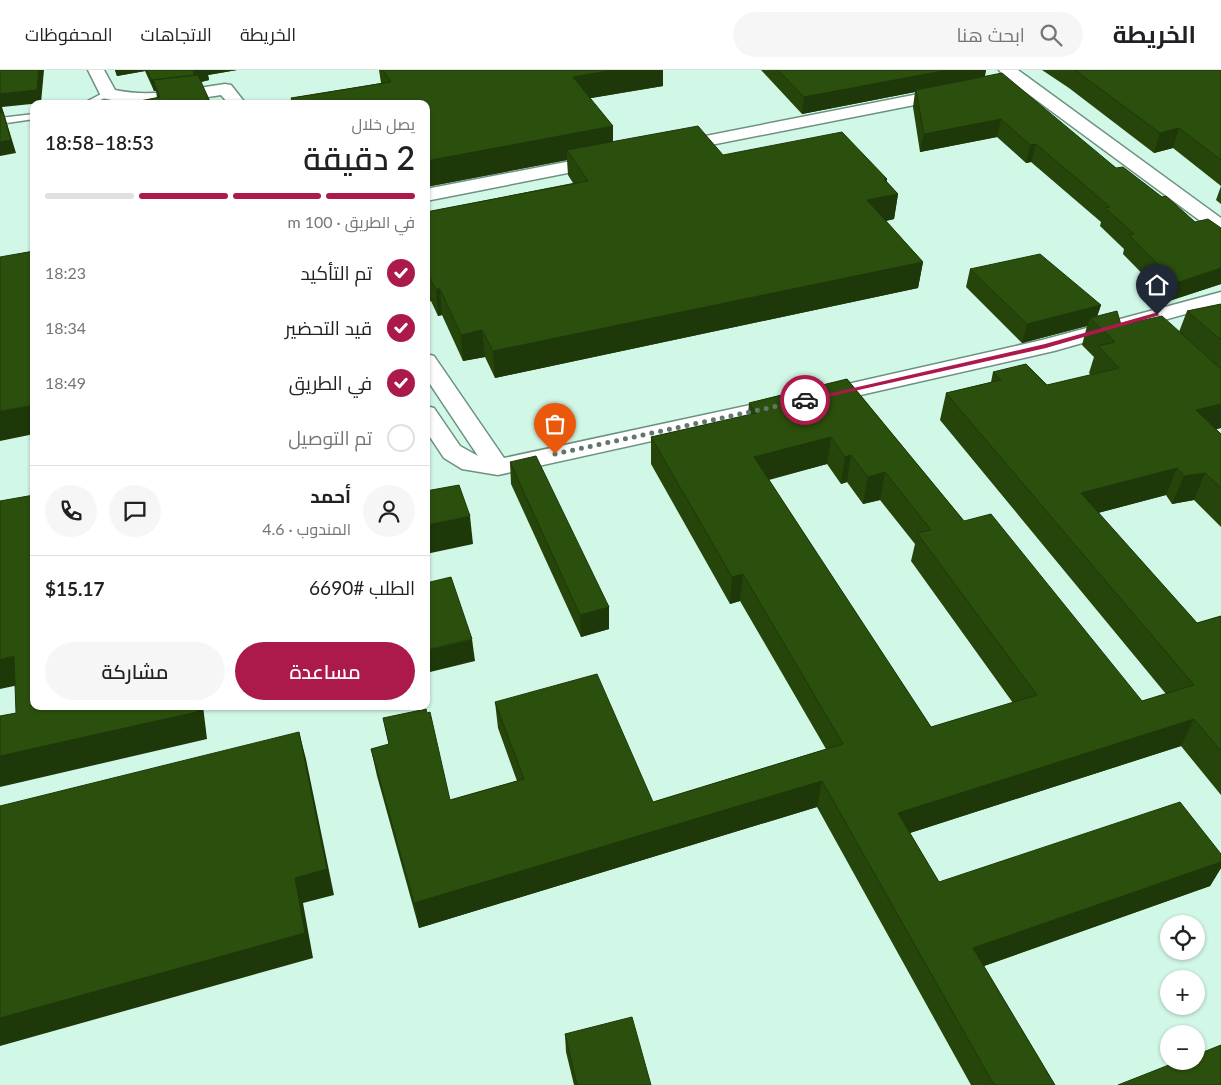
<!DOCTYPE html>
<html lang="ar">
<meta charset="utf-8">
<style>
:root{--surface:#fff;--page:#f6f6f6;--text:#202124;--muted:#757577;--line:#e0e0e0;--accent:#ac1a4c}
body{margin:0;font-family:Lato,Cairo,sans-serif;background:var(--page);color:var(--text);direction:rtl;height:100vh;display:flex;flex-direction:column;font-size:19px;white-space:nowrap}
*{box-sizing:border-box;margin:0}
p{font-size:16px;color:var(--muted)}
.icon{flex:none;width:28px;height:28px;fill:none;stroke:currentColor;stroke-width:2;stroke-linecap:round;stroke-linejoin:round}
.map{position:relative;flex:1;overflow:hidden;direction:ltr}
.side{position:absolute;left:30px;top:30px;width:400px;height:610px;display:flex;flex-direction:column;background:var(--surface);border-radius:10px;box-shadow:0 1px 4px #0004;direction:rtl}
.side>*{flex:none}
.controls{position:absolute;left:1160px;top:845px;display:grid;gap:10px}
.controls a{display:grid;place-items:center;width:45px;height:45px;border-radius:50%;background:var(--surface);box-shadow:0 1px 4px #0004;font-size:25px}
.pin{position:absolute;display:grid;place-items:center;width:42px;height:42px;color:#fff;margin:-51px -21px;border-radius:50% 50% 50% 0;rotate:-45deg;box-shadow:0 0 5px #0007}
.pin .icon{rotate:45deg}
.courier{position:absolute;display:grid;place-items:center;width:50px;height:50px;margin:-25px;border:4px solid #ac1a4c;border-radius:50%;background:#fff;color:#222;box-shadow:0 1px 6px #0007}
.headline em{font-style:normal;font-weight:600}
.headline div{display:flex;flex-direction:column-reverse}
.headline{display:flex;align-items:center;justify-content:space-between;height:85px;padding:0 15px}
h1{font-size:32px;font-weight:600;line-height:38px}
.bar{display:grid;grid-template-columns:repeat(4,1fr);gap:8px 5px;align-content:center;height:60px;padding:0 15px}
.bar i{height:6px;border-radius:4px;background:var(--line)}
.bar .selected{background:var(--accent)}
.bar p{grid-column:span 4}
.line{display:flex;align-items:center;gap:12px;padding:0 15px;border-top:1px solid var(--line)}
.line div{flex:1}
.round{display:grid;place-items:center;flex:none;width:52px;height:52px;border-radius:26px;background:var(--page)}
ol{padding:0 15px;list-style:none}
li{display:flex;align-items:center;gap:15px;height:55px}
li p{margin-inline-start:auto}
li .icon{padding:5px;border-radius:50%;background:var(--accent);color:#fff;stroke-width:4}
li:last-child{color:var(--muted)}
li i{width:28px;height:28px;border:2px solid var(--line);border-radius:50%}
.button{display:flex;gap:10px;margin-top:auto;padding:10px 15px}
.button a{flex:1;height:58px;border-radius:30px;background:var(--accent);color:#fff;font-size:20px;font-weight:600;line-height:58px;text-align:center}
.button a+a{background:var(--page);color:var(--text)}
header{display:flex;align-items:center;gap:30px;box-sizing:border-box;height:70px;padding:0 25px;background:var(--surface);border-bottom:1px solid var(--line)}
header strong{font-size:24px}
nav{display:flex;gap:28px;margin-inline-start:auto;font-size:18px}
.search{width:350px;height:45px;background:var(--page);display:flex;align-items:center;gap:12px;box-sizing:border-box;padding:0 18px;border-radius:28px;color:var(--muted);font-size:19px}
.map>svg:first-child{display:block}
</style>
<header>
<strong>الخريطة</strong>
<div class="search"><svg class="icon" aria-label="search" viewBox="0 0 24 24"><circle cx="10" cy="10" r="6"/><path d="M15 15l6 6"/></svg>ابحث هنا</div>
<nav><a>الخريطة</a><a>الاتجاهات</a><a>المحفوظات</a></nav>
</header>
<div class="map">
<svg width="1221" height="1015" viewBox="0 0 1221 1015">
<rect width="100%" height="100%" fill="#d1f7e6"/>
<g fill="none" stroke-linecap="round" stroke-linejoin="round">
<!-- lane casing -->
<g stroke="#6d9181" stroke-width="3">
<g id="lane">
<polygon points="105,22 112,24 93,34 82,34"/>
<polygon points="34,44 34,49 0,54 0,48"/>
</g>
</g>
<!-- street casing -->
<g stroke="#6d9181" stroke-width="3">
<g id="street">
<path d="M 88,0 L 104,0 L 115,20 C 151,28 189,19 225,14 L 231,15 L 246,34 L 229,34 L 221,25 C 180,31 143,38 102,28 Z"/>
<polygon points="999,0 1018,0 1221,148 1221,163 1214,161 1016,15 675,82 669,81 666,77 669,73 675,72 1005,7"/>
<polygon points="602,85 608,87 611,91 608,95 426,131 426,119"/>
<polygon points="1221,222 1221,234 1054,281 821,334 813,332 810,327 813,322 821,320 1042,270"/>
<polygon points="426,284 434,286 504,388 783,328 791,330 794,335 791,340 783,342 498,405 462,399 444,388 426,361 426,336 434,338 460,376 478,386 426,308"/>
</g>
</g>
<!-- lane -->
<use href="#lane" fill="#fff" fill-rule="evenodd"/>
<!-- street -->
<use href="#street" fill="#fff" fill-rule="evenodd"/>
</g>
<!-- wall -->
<g fill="#25450b" fill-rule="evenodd">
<polygon points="115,0 237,0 208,5 209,10 201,12 211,34 157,28 156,21 154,21 145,1 117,6"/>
<polygon points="379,0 663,0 663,16 590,28 613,72 723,85 887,109 887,112 898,124 894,149 886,151 923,192 918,218 495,308 485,287 463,291 442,245 438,246 431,231 426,232 426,142 573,113 568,105 567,90 426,117 426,34 292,34 291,28 381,13"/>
<polygon points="761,0 986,0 985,6 1116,98 1162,127 1195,152 1221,158 1221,214 1169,231 1123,184 1124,179 1100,156 1101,152 1031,92 1026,93 997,67 920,82 913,37 915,22 802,44"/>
<polygon points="1042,0 1221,0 1221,134 1216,130 1221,116 1173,78 1154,83 1069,18"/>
<path d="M 970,199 L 1101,235 L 1097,246 L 1121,255 L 1179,262 L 1187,241 L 1221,234 L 1221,358 L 1216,359 L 1221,364 L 1221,457 L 1194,430 L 1172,434 L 1166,425 L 1098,443 L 1197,553 L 1221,546 L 1221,725 L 1181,676 L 910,763 L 939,812 L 1221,784 L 1221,798 L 1210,816 L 984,896 L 1055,1015 L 971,1015 L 817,737 L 419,858 L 377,706 L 371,679 L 389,675 L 383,648 L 450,730 L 517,711 L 498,658 L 495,632 L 653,732 L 826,679 L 740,531 L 730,534 L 651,394 L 651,367 L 748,345 L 749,333 L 847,309 L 964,451 L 1142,631 L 1166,624 L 940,350 L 946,323 L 991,312 L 993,302 L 1047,315 L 1091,305 L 1089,303 L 1094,287 L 1082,275 L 1087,256 L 1022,273 L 966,217 ZM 827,394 L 841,414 L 847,412 L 863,434 L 880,430 L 915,474 L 911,491 L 1013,633 L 931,657 L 769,410 Z"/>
<polygon points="510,392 609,537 609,559 581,567 511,414"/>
<polygon points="565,964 651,1015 574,1015 566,982"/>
</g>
<!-- shaded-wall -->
<g fill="#1e3809">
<polygon points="39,0 44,0 41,33 2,37 16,83 0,86 0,24"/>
<polygon points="115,0 145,0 145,1 117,6"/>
<polygon points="201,0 237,0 208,5 209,10 197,13 153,10 156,21 154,21 151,10"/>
<polygon points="614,0 663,0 663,16 574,31 573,7"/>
<polygon points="948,0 986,0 984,9 916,20 915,22 802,44 804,27"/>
<polygon points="1001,49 997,67 920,82 924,64"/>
<polygon points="613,56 613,81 567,80 567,90 426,117 426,91"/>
<polygon points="1179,58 1173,78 1154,83 1160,63"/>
<polygon points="1036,74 1031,92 1026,93 1030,75"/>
<polygon points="884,109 887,109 884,127 898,124 894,149 863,156 867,130"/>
<polygon points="923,192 918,218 495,308 493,281"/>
<polygon points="1221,198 1221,214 1169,231 1176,213"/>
<polygon points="426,205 428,205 431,231 426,232"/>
<polygon points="436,219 440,219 442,245 438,246"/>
<polygon points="1101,235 1095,253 1090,248 1087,256 1022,273 1027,254"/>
<polygon points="482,260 485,287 463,291 461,265"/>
<polygon points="1221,334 1221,358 1185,367 1196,340"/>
<polygon points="34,335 34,364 0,371 0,341"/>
<polygon points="831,367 827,394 751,414 754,387"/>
<polygon points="851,385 847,412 841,414 845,387"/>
<polygon points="1177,398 1166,425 1071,450 1081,423"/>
<polygon points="885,402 880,430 863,434 868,407"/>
<polygon points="1205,403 1194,430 1172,434 1184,406"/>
<polygon points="470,446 473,474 426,484 426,455"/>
<polygon points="743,504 740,531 730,534 732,507"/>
<polygon points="609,537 609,559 581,567 580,545"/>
<polygon points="472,569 475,591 426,603 426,580"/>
<polygon points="14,586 28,613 0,619 0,589"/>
<polygon points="197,636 203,636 207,669 0,717 0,686"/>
<polygon points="1194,649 1181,676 891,769 898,743"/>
<polygon points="299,662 306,689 334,825 303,833 313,888 0,976 0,948 295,808"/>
<polygon points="822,711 817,737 419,858 414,833"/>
<polygon points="1221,792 1221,798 1210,816 964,903 973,878"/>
</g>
<!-- building -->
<g fill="#2b500d" stroke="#1e3809" fill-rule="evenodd">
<polygon points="0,0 39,0 37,20 0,24"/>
<polygon points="147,0 201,0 193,1 195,5 151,10"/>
<polygon points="383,0 614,0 573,7 613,56 426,91 426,34 294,34 291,28 391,12"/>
<polygon points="778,0 948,0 804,27"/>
<polygon points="1075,0 1221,0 1221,90 1179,58 1160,63"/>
<polygon points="1002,3 1116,98 1123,97 1162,127 1166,126 1195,152 1208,149 1221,158 1221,198 1176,213 1129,165 1134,164 1105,138 1110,137 1036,74 1030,75 1001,49 924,64 916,20"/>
<polygon points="198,5 211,34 125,34 160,27 153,10"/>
<polygon points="3,42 11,70 0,72 0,43"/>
<polygon points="698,56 723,85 842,62 887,109 884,109 898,124 867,130 923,192 493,281 482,260 461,265 440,219 436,219 428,205 426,205 426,142 588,111 567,80"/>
<polygon points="34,181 34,335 0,341 0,187"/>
<polygon points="1040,184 1101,235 1027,254 970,199"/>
<polygon points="1221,234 1221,270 1187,241"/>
<path d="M 1117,241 L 1121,255 L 1162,246 L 1221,299 L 1221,334 L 1196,340 L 1221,364 L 1221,418 L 1205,403 L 1184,406 L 1177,398 L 1081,423 L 1197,553 L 1221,546 L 1221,681 L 1194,649 L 898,743 L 939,812 L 1180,732 L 1221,784 L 1221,792 L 973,878 L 1055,1015 L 994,1015 L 822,711 L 414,833 L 371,679 L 389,674 L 383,648 L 426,639 L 427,643 L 430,642 L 450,730 L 524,709 L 495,632 L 597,604 L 653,732 L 843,674 L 743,504 L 732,507 L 651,367 L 756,343 L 749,333 L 847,309 L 964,451 L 991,444 L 1142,631 L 1194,615 L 946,323 L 1001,310 L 993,302 L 1026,294 L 1047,315 L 1119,298 L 1098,276 L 1115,272 L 1090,248 ZM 831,367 L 845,387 L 851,385 L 868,407 L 885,402 L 931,460 L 917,463 L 1037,625 L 931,657 L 754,387 Z"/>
<polygon points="536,386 609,537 580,545 510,392"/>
<polygon points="459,415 470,446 426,455 426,421"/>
<polygon points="34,425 34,636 197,636 197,642 0,686 0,646 16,643 14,586 0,589 0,431"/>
<polygon points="451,507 472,569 426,580 426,513"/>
<polygon points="299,662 327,799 295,808 305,863 0,948 0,736"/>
<polygon points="632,947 651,1015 577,1015 565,964"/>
<polygon points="1221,975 1221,1015 1118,1015 1179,991 1196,991 1196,985"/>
</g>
<!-- route -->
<polygon fill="#ac1a4c" points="1155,243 1160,245 1046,278 805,332 801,330 1045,274"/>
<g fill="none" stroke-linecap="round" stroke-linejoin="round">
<!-- done -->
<polyline stroke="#61776d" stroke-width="5" stroke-dasharray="0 9" points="555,384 805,330"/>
</g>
</svg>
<div class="controls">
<a><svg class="icon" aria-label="locate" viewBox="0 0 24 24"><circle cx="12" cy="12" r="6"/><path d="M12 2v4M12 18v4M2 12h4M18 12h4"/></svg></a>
<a>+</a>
<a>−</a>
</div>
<div class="pin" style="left:555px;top:384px;background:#ea580c"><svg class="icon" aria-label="bag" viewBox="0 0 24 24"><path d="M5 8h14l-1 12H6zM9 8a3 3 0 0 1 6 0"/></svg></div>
<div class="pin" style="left:1157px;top:245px;background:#1f2937"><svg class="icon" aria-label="home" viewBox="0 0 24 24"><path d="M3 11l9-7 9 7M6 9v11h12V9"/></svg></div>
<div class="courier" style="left:805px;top:330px"><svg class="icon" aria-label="car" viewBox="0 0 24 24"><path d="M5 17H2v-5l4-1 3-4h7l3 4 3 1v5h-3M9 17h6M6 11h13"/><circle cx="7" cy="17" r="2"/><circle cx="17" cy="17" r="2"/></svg></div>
<section class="side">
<div class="headline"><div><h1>2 دقيقة</h1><p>يصل خلال</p></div><em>18:53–18:58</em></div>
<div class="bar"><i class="selected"></i><i class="selected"></i><i class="selected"></i><i></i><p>في الطريق · 100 m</p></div>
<ol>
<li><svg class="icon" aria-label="check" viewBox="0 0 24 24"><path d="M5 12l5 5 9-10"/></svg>تم التأكيد<p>18:23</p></li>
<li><svg class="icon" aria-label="check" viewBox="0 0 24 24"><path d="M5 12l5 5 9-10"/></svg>قيد التحضير<p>18:34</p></li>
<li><svg class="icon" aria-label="check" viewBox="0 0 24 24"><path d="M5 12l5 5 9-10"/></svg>في الطريق<p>18:49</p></li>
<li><i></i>تم التوصيل</li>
</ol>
<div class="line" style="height:90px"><a class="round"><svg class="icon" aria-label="person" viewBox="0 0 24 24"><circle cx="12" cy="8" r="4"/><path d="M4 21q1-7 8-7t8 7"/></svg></a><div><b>أحمد</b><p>المندوب · 4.6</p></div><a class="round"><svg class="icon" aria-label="chat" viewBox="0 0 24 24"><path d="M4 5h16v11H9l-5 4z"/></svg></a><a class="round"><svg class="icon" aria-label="phone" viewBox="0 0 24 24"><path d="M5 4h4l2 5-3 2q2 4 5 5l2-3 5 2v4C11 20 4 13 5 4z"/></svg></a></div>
<div class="line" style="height:65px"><div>الطلب #6690</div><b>$15.17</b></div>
<div class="button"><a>مساعدة</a><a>مشاركة</a></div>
</section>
</div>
